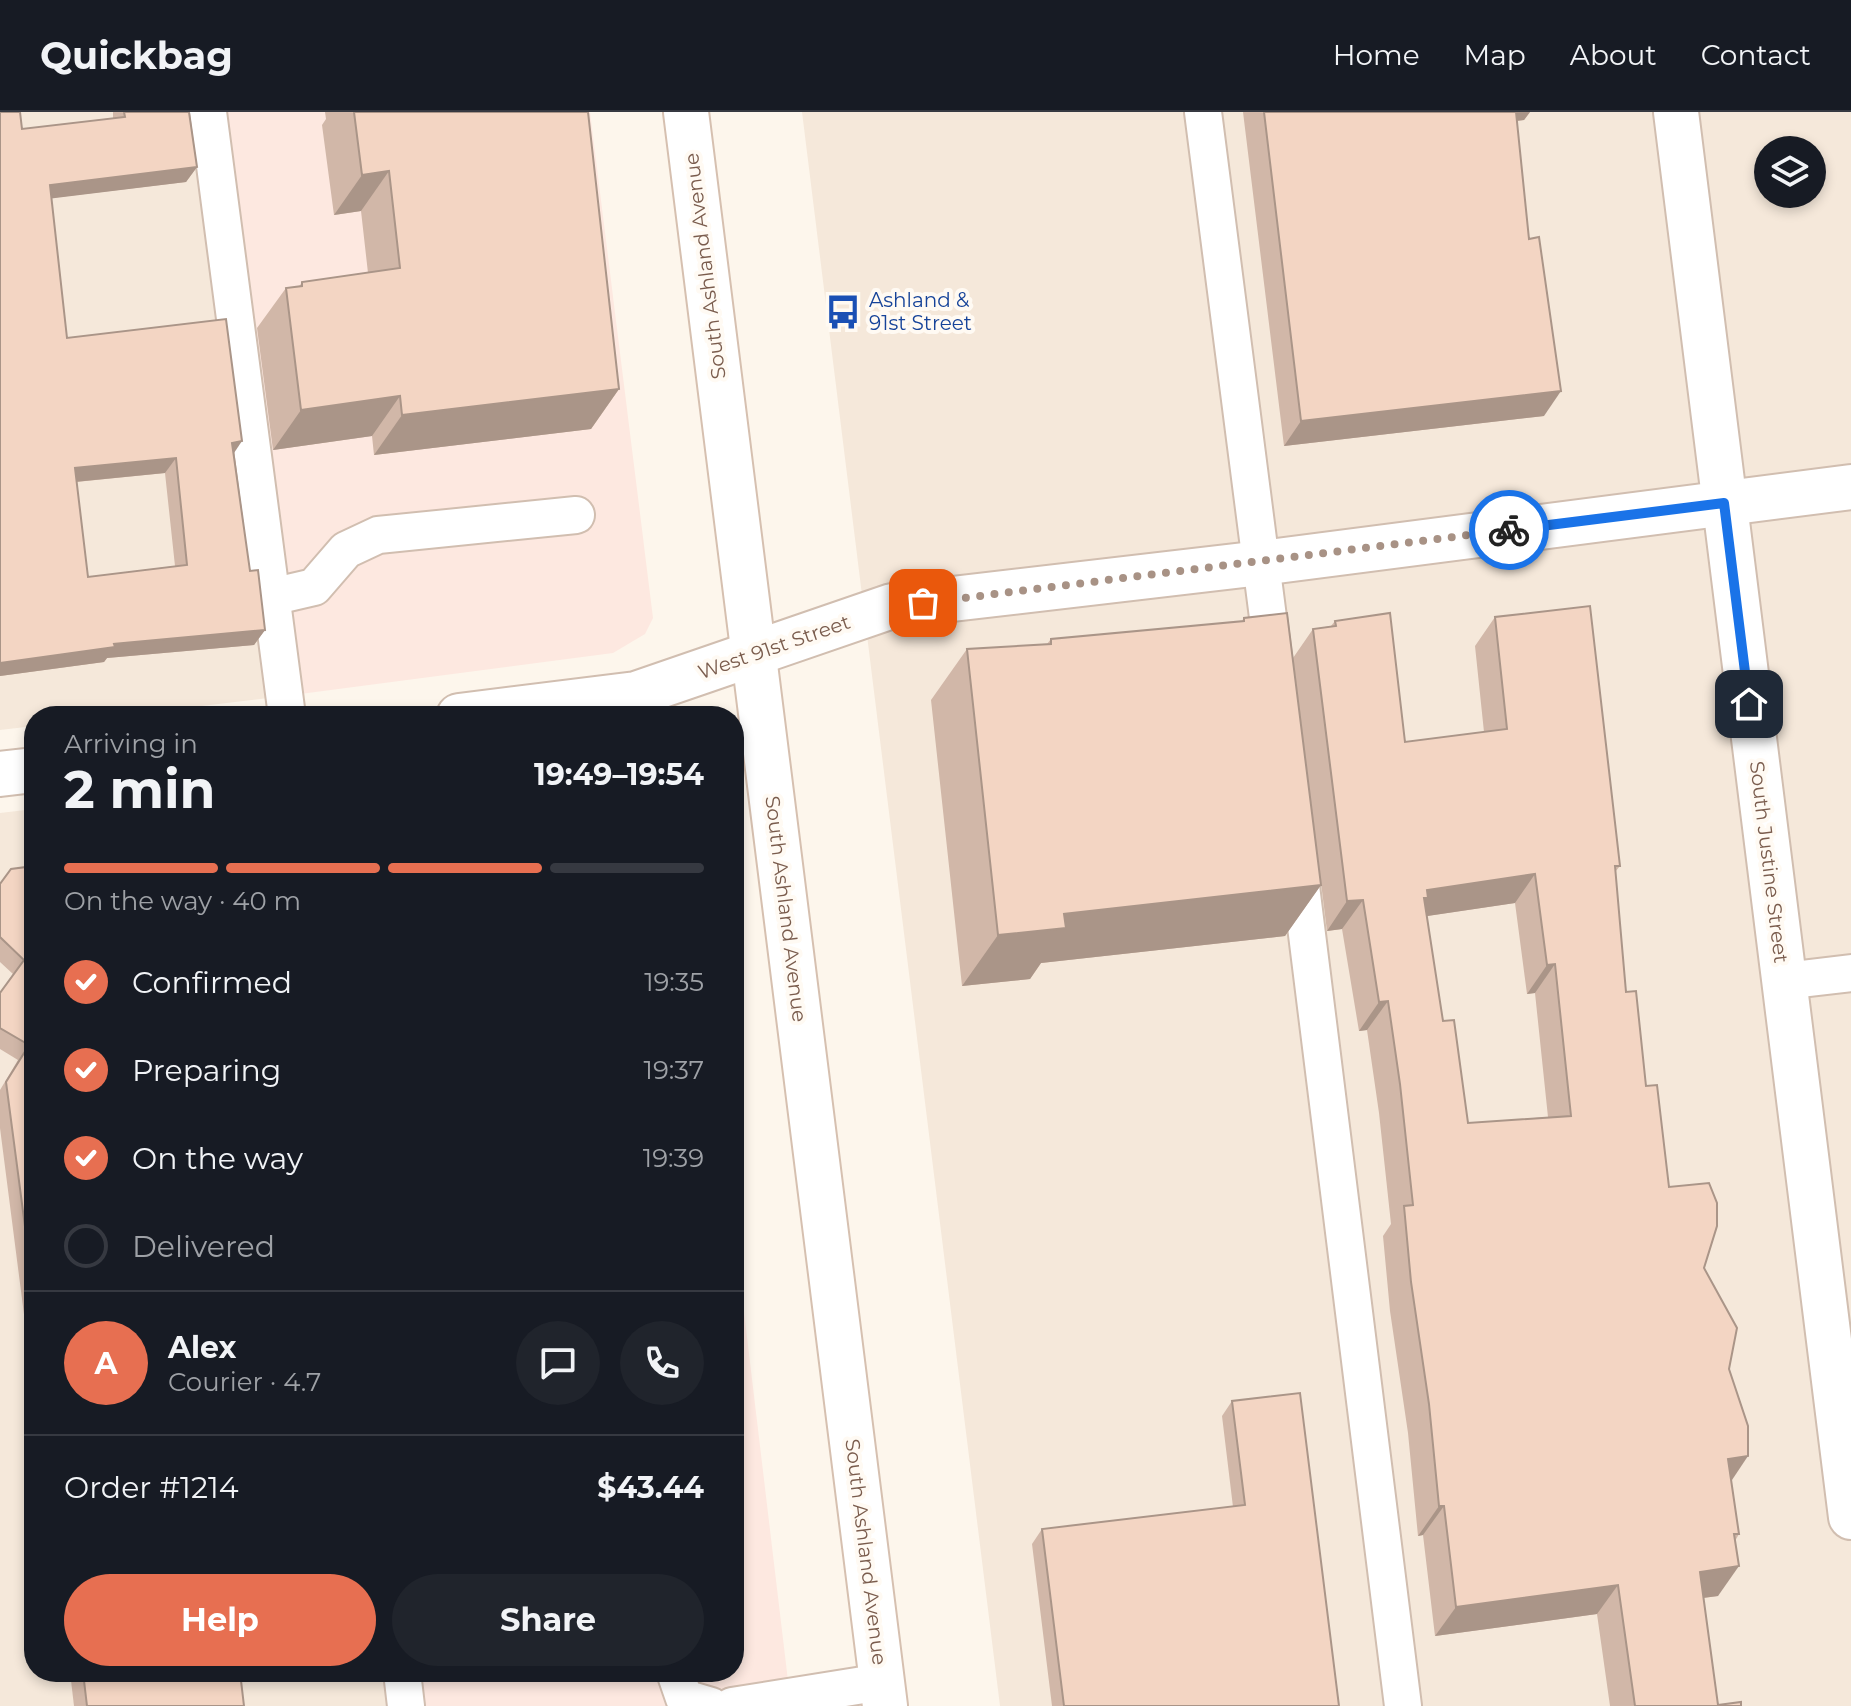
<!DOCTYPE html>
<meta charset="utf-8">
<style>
:root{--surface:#171b24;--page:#20242c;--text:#f1f3f6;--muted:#9ea1a6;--line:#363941;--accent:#e76f51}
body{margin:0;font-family:Montserrat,sans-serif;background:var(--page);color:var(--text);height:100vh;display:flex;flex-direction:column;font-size:30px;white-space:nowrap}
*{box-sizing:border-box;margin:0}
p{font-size:26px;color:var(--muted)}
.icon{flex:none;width:44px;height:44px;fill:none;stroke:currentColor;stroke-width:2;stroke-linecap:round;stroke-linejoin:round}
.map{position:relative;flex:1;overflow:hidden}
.side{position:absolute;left:24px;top:594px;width:720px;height:976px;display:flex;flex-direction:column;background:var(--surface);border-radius:32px;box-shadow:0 4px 12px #0003}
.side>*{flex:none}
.controls{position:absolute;left:1754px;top:24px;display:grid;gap:16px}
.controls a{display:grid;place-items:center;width:72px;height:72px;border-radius:50%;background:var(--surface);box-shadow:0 4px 12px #0003;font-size:40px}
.pin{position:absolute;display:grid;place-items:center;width:68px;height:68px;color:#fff;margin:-34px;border-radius:16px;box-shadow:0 4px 12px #0006}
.courier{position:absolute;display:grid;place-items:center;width:80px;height:80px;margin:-40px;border:6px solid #1a73e8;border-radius:50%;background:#fff;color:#222;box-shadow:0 2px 10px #0007}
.summary em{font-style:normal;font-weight:700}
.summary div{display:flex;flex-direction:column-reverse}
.summary{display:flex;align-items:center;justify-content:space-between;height:136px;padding:0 40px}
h1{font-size:52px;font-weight:700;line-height:60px}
.bar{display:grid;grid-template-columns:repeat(4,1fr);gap:12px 8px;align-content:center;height:96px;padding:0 40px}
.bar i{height:10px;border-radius:6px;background:var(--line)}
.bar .current{background:var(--accent)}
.bar p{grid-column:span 4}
.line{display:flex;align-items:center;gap:20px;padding:0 40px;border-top:2px solid var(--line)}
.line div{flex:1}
.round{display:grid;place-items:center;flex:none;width:84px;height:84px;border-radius:42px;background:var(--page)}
ol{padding:0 40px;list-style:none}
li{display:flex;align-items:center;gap:24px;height:88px}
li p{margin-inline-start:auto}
li .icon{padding:8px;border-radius:50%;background:var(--accent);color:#fff;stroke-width:4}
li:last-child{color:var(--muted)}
li i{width:44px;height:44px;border:4px solid var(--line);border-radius:50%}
.button{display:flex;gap:16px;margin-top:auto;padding:16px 40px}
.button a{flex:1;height:92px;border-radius:48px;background:var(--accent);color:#fff;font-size:32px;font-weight:700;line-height:92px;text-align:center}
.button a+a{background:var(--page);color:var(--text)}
header{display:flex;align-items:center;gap:48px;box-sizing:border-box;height:112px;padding:0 40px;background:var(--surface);border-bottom:2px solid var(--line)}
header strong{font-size:38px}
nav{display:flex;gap:44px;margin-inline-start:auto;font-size:28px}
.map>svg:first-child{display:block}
</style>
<header>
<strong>Quickbag</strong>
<nav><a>Home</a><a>Map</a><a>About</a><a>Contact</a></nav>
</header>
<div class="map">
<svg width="1851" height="1594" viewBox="0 0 1851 1594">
<rect width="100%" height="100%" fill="#fdf6ec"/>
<!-- residential -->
<g fill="#f5e8da" fill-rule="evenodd">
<polygon points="0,0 208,0 285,584 118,604 34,604 34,614 0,618"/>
<path d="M 802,0 L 1851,0 L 1851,1594 L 1000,1594 ZM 1768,38 L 1812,38 L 1812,82 L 1768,82 Z"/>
<polygon points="34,697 34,1560 402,1560 406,1594 0,1594 0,701"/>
</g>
<!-- commercial -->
<g fill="#fde8e0">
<polygon points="209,0 590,0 653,506 645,522 613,541 285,584"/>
<polygon points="734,1116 791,1594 406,1594 402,1560 734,1560"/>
</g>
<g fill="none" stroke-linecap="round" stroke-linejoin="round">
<!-- service casing -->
<g stroke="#d1beb0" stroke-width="40">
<g id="service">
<polyline points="208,0 287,604"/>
<polyline points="1203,0 1274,552"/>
<polyline points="271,485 314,475 346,438 378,423 576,403"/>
<polyline points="1298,750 1403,1594"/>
<polyline points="1784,869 1851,861"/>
<polyline points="402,1560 406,1594"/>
<polyline points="675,1560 684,1586 711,1594"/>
<polyline points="732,1594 882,1570"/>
</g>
</g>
<!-- minor casing -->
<g stroke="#d1beb0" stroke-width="48">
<g id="minor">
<polyline points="1676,0 1851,1405"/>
<polyline points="459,604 636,582 892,494 1261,451 1851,375"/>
<polyline points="0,662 34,658"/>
</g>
</g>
<!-- secondary casing -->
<g stroke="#d6c0b0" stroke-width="48">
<polyline id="secondary" points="686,0 885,1594"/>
</g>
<!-- service -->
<use href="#service" stroke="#fff" stroke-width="36"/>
<!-- minor -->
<use href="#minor" stroke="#fff" stroke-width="44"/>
<!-- secondary -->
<use href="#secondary" stroke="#fff" stroke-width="44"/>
</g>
<!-- wall -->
<g fill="#d1b7a8" fill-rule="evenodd">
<path d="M 0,0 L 22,17 L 113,6 L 113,0 L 189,0 L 197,55 L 186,70 L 51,86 L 67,226 L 234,341 L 250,459 L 265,518 L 254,533 L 107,546 L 104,550 L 0,564 ZM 165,361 L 175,454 L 88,465 L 76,370 Z"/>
<polygon points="325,0 588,0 619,277 591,317 374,343 372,324 273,338 257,216 286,176 299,175 302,170 368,161 361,99 334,103 322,13 326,7"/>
<polygon points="1243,0 1530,0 1524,8 1517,9 1544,304 1284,334"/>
<path d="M 1495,505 L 1620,754 L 1615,760 L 1626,880 L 1646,974 L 1669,1075 L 1704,1156 L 1729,1257 L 1731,1368 L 1739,1422 L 1735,1429 L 1718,1484 L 1703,1486 L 1718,1593 L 1741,1594 L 1610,1594 L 1597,1502 L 1435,1524 L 1423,1423 L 1418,1424 L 1408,1321 L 1390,1199 L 1383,1124 L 1391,1112 L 1379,1001 L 1367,918 L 1359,919 L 1342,817 L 1327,819 L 1293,546 L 1313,517 L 1331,514 L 1335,509 L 1405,630 L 1484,620 L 1475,534 ZM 1515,791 L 1527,882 L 1535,881 L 1548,1005 L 1468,1011 L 1443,909 L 1427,804 Z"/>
<polygon points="1244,506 1321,773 1285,824 1041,851 1030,867 962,874 931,588 967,537 1047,532 1051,527 1241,510"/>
<polygon points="34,754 34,1280 0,1016 0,978 18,948 0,937 0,881 13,862 0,850 0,772"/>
<polygon points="1232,1289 1339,1594 1052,1594 1032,1432 1042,1417 1233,1395 1222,1304"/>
<polygon points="70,1560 240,1560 244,1594 74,1594"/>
</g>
<!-- shaded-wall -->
<g fill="#aa9588">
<polygon points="1505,0 1530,0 1524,8 1497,11"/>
<polygon points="197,55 186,70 39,88 50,73"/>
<polygon points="389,59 361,99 334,103 362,63"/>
<polygon points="619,277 591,317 374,343 402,303"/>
<polygon points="1561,279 1544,304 1284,334 1301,309"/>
<polygon points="400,284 372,324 273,338 301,298"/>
<polygon points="242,329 232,344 232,331"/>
<polygon points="176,346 165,361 64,371 75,356"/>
<polygon points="265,518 254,533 107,546 104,550 0,564 0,551 114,532"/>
<polygon points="1535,762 1515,791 1414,806 1427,778"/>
<polygon points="1321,773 1285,824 1041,851 1030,867 962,874 998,823 1064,802"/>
<polygon points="1363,788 1342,817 1327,819 1347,789"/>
<polygon points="1555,852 1535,881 1527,882 1547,853"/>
<polygon points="1388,889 1367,918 1359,919 1379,890"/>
<polygon points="1748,1344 1728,1374 1728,1347"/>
<polygon points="1439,1394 1444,1394 1423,1423 1418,1424"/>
<polygon points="1739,1454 1718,1484 1679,1489 1700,1460"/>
<polygon points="1618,1473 1597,1502 1435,1524 1456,1495"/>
</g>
<!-- building -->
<g fill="#f3d5c3" stroke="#aa9588" stroke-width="2" fill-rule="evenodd">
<path d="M 0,0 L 20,0 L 22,17 L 125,5 L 124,0 L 189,0 L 197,55 L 50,73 L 67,226 L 226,207 L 242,329 L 232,331 L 250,459 L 258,458 L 265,518 L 114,532 L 115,535 L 0,551 ZM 176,346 L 187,453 L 88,465 L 75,356 Z"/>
<polygon points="354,0 588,0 619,277 402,303 400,284 301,298 286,176 302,174 302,170 400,156 389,59 362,63"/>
<polygon points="1264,0 1516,0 1529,127 1539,125 1561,279 1301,309"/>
<path d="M 1590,494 L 1620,754 L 1615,754 L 1626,880 L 1636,879 L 1646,974 L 1657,973 L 1669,1075 L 1709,1071 L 1717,1091 L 1717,1114 L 1704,1156 L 1737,1216 L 1729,1257 L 1748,1314 L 1748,1344 L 1728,1347 L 1739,1422 L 1734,1422 L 1739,1454 L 1700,1460 L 1718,1593 L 1741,1590 L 1741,1594 L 1635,1594 L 1618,1473 L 1456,1495 L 1444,1394 L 1439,1394 L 1429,1292 L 1411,1170 L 1404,1094 L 1413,1093 L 1400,972 L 1388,889 L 1379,890 L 1363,788 L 1347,789 L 1313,517 L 1336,514 L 1335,509 L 1390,501 L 1405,630 L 1507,617 L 1495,505 ZM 1535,762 L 1547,853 L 1555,852 L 1571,1004 L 1468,1011 L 1454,908 L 1443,909 L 1424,786 L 1428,786 L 1427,778 Z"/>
<polygon points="1287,501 1321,773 1064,802 1066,816 998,823 967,537 1051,532 1051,527 1244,509 1244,506"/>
<polygon points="34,754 34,1183 6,970 29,933 0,916 0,881 24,848 0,825 0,772 11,757"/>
<polygon points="1300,1281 1339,1594 1064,1594 1042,1417 1245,1393 1232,1289"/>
<polygon points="83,1560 240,1560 244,1594 87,1594"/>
</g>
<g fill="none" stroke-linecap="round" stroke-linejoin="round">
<!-- done -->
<polyline stroke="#a89285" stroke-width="8" stroke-dasharray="0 14.4" points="923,491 1509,418"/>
<!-- route -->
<polyline stroke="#1a73e8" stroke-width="10" points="1509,418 1724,391 1749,592"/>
</g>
<!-- icons -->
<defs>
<g id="bus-bare" transform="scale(2.76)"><path d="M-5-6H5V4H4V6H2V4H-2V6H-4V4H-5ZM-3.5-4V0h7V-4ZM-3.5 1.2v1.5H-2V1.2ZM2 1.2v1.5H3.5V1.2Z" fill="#1a4fb4" stroke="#fffaf3" stroke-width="2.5" paint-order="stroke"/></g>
</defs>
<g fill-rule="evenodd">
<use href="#bus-bare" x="843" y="200"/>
</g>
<g text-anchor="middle" stroke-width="8" stroke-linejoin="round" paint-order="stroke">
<!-- street labels -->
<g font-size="20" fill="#7a5c4d" stroke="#fffaf3">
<text transform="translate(705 154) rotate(-97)" y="7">South Ashland Avenue</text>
<text transform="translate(774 535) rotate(-19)" y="7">West 91st Street</text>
<text transform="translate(1769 750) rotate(83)" y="7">South Justine Street</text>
<text transform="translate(786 797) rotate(83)" y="7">South Ashland Avenue</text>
<text transform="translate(866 1440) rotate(83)" y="7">South Ashland Avenue</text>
</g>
<!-- transit labels -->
<g font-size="20" fill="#164399" stroke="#fffaf3" text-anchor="start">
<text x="869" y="195">Ashland &amp;<tspan x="869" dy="23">91st Street</tspan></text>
</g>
</g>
</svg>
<div class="controls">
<a><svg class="icon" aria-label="layers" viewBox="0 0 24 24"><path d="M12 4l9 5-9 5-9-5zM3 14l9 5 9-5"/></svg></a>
</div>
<div class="pin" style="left:923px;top:491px;background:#ea580c"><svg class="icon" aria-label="bag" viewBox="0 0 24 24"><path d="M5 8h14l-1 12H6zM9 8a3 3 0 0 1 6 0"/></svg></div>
<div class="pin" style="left:1749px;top:592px;background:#1f2937"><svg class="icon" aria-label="home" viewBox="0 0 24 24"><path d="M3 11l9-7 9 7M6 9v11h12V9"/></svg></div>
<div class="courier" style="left:1509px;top:418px"><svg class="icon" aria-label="bike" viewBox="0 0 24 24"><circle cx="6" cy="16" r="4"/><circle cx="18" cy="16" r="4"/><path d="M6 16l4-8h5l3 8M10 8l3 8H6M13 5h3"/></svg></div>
<section class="side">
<div class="summary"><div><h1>2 min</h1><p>Arriving in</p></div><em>19:49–19:54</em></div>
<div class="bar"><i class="current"></i><i class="current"></i><i class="current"></i><i></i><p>On the way · 40 m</p></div>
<ol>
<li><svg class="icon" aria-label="check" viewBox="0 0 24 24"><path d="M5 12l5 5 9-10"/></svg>Confirmed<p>19:35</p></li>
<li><svg class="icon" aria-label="check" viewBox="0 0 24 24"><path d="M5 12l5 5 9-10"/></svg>Preparing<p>19:37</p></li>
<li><svg class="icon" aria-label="check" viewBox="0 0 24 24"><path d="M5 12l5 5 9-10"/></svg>On the way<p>19:39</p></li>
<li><i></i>Delivered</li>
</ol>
<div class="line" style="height:144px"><b class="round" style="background:var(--accent);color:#fff">A</b><div><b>Alex</b><p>Courier · 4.7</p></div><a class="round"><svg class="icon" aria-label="chat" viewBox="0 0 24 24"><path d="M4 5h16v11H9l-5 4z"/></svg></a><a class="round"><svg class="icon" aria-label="phone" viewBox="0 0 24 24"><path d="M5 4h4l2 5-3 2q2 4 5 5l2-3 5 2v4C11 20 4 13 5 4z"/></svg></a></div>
<div class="line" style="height:104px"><div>Order #1214</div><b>$43.44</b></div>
<div class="button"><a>Help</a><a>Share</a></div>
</section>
</div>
